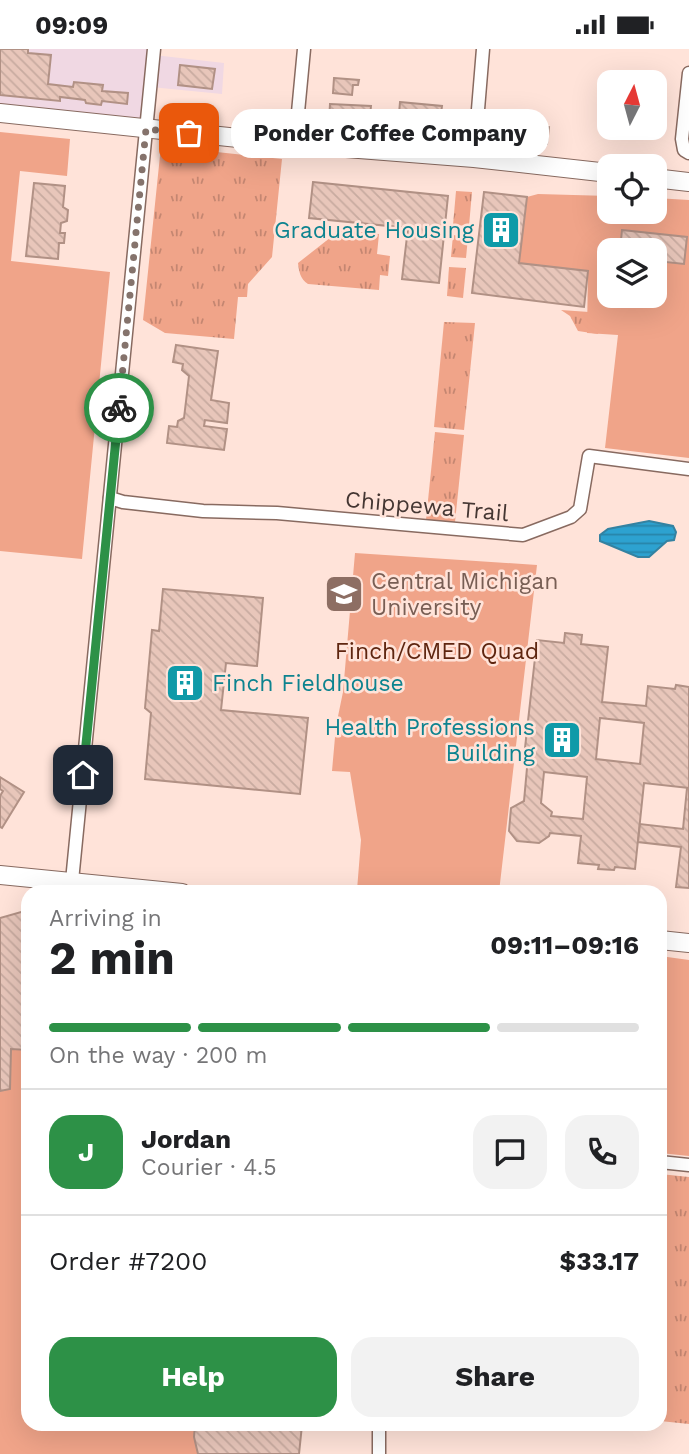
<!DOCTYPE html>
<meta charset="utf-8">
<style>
:root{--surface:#fff;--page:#f2f2f2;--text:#202124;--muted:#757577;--line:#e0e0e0;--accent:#2d9147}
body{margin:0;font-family:"Work Sans",sans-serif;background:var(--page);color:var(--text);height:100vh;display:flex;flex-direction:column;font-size:26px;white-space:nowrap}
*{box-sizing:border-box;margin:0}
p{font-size:23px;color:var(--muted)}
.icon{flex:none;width:38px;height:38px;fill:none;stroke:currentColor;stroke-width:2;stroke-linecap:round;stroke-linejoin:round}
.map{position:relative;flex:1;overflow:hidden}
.side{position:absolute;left:21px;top:836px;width:646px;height:546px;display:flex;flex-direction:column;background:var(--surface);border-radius:21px;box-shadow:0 7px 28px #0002}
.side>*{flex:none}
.needle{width:46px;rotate:6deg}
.fabs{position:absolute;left:597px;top:21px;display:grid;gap:14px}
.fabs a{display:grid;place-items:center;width:70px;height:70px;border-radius:14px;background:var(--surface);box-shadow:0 7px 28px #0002;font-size:35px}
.pin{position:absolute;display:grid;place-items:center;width:60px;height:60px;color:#fff;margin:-30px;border-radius:14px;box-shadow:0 4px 10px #0006}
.courier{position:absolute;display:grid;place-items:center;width:70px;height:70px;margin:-35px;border:5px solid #2d9147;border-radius:50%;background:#fff;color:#222;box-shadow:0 2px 9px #0007}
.bubble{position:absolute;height:49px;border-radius:21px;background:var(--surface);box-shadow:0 7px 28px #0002;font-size:23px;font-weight:700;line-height:49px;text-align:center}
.overview em{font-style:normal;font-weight:700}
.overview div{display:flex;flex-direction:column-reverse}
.overview{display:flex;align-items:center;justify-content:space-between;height:119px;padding:0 28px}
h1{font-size:46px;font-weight:700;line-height:52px}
.bar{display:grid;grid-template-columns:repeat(4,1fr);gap:10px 7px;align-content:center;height:84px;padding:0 28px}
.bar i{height:9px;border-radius:5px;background:var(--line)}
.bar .active{background:var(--accent)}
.bar p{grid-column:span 4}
.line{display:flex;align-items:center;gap:18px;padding:0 28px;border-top:2px solid var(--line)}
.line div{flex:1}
.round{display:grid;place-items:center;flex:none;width:74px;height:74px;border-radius:21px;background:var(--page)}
.cta{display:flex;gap:14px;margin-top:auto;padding:14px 28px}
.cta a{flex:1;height:80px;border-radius:21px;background:var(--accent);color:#fff;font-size:28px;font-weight:700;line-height:80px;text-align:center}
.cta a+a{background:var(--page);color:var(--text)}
.status{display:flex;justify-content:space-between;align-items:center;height:49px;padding:0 35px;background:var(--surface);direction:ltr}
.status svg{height:19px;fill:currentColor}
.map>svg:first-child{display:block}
</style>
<div class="status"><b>09:09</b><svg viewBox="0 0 49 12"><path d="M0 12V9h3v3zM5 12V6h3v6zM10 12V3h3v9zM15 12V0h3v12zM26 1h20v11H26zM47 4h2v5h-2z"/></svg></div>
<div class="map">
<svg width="689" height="1405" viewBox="0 0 689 1405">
<defs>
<pattern id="grass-tufts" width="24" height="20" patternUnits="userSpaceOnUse" patternTransform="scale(1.75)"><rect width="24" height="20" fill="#f0a489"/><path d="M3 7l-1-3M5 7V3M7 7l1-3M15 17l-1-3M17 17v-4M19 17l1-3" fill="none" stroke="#c48671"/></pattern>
<pattern id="water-rules" width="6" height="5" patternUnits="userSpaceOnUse" patternTransform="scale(1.75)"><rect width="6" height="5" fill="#2da2d0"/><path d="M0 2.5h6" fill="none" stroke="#2885a9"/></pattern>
<pattern id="building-back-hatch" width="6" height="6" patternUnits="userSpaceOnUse" patternTransform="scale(1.75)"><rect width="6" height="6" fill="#e8c6ba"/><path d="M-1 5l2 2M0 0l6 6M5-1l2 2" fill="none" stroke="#c8aba0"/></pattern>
</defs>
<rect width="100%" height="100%" fill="#ffe3d9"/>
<!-- commercial -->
<polygon fill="#f0d8e3" points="0,0 154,0 154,6 224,14 222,45 151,38 146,80 0,64"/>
<!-- grass -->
<g fill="url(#grass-tufts)">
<polygon points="161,97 282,110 272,208 248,235 247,248 238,248 234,290 165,284 143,271"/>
<polygon points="456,142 472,143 469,177 453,176"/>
<path d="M 340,181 L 379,185 L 377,205 L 390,207 L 388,227 L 380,226 L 379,241 L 308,235 C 300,230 299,222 298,214 Z"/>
<polygon points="453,186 468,188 466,209 451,208"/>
<polygon points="449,218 466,219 463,249 447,247"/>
<polygon points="609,247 598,285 578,282 570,267 561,261 589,263"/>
<polygon points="444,273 475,274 464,381 434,378"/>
<polygon points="435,383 464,386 455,473 426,471"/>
<polygon points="660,1125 689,1128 689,1375 660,1372"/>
</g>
<!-- park -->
<g fill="#f0a489" fill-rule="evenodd">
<polygon points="0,83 70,90 67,127 20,122 11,212 110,223 82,510 0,502"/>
<path d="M 538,145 L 609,147 L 609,163 L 654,163 L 655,149 L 689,151 L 689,409 L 605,399 L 618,286 L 587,284 L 588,222 L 519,214 L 527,148 ZM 609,201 L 654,201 L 654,247 L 609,247 Z"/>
<polygon points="355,504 537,516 499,843 379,844 357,841 361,791 350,723 332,722 336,677 343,643"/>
<polygon points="660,907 689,911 689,1107 660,1104"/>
<polygon points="11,1000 28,1001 28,1376 195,1376 194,1388 198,1405 0,1405 0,1042 10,1040"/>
</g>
<!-- water -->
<polygon fill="url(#water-rules)" stroke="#3482a1" stroke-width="2" points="649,472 673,477 676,483 674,491 667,492 649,508 638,508 600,492 600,486 608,480"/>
<!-- building -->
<g fill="url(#building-back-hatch)" stroke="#b19185" stroke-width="2" fill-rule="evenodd">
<polygon points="0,0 28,0 28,4 51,6 48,35 73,38 74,33 103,36 102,42 128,44 127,55 102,52 101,56 86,54 85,51 60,48 60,52 0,46"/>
<polygon points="180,16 215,20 212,40 178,36"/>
<polygon points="334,29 359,31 358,36 353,36 352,46 333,44"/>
<polygon points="400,53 442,57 439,80 398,77"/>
<polygon points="330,55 371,57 369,76 329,73"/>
<polygon points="517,74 549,78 547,95 515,91"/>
<polygon points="313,133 448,147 439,234 402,230 408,179 309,169"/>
<polygon points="34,134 65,137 63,158 68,161 67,172 61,174 60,184 65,184 64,194 59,194 58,210 26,207"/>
<polygon points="484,143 527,148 519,214 588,222 584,258 472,244"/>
<polygon points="622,181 687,188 684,215 657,212 654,233 654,201 620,201"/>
<polygon points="608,202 609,202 609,228 605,228"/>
<polygon points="176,296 218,302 211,351 229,354 227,374 205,371 204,377 227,380 224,401 167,394 169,377 177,378 178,372 184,369 189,327 182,321 183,315 173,313"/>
<polygon points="163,540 263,549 257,617 226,614 221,661 308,669 300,745 145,730 151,664 145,659 152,581 159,582"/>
<path d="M 565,584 L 582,586 L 581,595 L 608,598 L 602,653 L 646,657 L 648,637 L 675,640 L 676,636 L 689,638 L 689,739 L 644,734 L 635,820 L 615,818 L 614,821 L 598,820 L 599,816 L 578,814 L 581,787 L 550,784 L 549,787 L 539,794 L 517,792 L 509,782 L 511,759 L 524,752 L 528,708 L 524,708 L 537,591 L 564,594 ZM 600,669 L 644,674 L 640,715 L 596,710 ZM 544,723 L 587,728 L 583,770 L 551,767 L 552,763 L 541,754 Z"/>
<polygon points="0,728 24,743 2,779 0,778 0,747 3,742 0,740"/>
<polygon points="687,739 689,739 689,839 676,838 681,798 638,793 640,775 683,780"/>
<polygon points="28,861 28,1001 11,1000 10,1040 0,1042 0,869"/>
<polygon points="195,1376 302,1376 299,1405 198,1405 194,1388"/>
</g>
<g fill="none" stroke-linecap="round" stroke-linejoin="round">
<!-- street casing -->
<g stroke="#886a60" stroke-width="15">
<g id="street">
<polyline points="689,24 682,90 684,101 689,104"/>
<polyline points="295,95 304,0"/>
<polyline points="474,109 483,0"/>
<polyline points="110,449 123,453 203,462 277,464 523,486 571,468 580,460 589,407 689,420"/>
<polyline points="72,832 154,0"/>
<polyline points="660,1113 689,1116"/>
<polyline points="379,1376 379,1405"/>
</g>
</g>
<!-- secondary casing -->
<g stroke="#886a60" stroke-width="20">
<g id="secondary">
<polyline points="0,64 295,95 474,109 609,124"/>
<polyline points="654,129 689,133"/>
<polyline points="0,826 182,844"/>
<polyline points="660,891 689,894"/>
</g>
</g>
<!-- street -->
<use href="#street" stroke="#fff" stroke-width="12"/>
<!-- secondary -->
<use href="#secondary" stroke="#fff" stroke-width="18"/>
</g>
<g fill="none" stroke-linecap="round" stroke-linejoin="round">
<!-- done -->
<polyline stroke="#85736c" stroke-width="7" stroke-dasharray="0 12.6" points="119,359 146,80 189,84"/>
<!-- route -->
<polyline stroke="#2d9147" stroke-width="9" points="83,726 119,359"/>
</g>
<!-- icons -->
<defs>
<g id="building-square" transform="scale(2.0125)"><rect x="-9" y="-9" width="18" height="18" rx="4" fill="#0f9aa8" stroke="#ffe3d9"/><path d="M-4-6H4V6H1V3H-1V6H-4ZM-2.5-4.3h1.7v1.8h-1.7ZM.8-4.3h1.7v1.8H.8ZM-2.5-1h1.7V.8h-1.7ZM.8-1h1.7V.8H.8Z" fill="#fff"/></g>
<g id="university-square" transform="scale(2.0125)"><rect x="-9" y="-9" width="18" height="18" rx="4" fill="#8d6e63" stroke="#ffe3d9"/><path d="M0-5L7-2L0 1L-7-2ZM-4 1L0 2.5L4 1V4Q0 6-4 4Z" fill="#fff"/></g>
</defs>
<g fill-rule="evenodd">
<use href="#building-square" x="501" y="181"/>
<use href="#university-square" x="344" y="545"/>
<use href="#building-square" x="185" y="634"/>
<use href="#building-square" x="562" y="691"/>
</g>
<g text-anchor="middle" stroke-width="5" stroke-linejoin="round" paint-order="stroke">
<!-- culture labels -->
<g font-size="23" fill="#0d838f" stroke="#ffe3d9" text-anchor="end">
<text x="474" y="189">Graduate Housing</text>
<text x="212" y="642" text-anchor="start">Finch Fieldhouse</text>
<text x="535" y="686">Health Professions<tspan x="535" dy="26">Building</tspan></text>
</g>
<!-- street labels -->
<g font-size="23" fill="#443632" stroke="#ffe3d9">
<text transform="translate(427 457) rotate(5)" y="8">Chippewa Trail</text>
</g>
<!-- education labels -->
<g font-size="23" fill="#785e54" stroke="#ffe3d9" text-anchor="start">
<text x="371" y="540">Central Michigan<tspan x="371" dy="26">University</tspan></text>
</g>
<!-- park labels -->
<g font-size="23" fill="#5e250f" stroke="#ffe3d9">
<text x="437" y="610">Finch/CMED Quad</text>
</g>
</g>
</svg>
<div class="fabs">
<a><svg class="needle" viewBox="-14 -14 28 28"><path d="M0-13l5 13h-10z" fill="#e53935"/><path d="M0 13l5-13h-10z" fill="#757577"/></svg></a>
<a><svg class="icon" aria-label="locate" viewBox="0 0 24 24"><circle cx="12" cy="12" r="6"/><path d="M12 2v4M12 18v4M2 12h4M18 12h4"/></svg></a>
<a><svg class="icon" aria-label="layers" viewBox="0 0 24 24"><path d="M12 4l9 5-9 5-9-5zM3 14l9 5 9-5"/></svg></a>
</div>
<div class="pin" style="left:189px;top:84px;background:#ea580c"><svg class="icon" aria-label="bag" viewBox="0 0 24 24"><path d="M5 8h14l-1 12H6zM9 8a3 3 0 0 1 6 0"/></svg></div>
<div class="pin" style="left:83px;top:726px;background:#1f2937"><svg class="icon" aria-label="home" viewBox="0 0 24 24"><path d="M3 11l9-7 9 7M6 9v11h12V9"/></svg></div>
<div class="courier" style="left:119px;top:359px"><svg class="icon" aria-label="bike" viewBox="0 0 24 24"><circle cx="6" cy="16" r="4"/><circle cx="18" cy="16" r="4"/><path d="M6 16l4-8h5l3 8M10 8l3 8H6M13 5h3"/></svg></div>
<div class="bubble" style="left:231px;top:60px;width:318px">Ponder Coffee Company</div>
<section class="side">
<div class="overview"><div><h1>2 min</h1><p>Arriving in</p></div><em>09:11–09:16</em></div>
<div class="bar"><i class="active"></i><i class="active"></i><i class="active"></i><i></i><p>On the way · 200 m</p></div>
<div class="line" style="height:126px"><b class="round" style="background:var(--accent);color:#fff">J</b><div><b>Jordan</b><p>Courier · 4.5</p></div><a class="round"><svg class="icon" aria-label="chat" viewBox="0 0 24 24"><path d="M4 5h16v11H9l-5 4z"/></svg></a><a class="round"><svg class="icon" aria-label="phone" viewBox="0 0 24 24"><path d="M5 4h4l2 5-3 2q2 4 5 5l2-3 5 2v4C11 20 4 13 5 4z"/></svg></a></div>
<div class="line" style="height:91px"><div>Order #7200</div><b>$33.17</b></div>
<div class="cta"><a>Help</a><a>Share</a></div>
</section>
</div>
